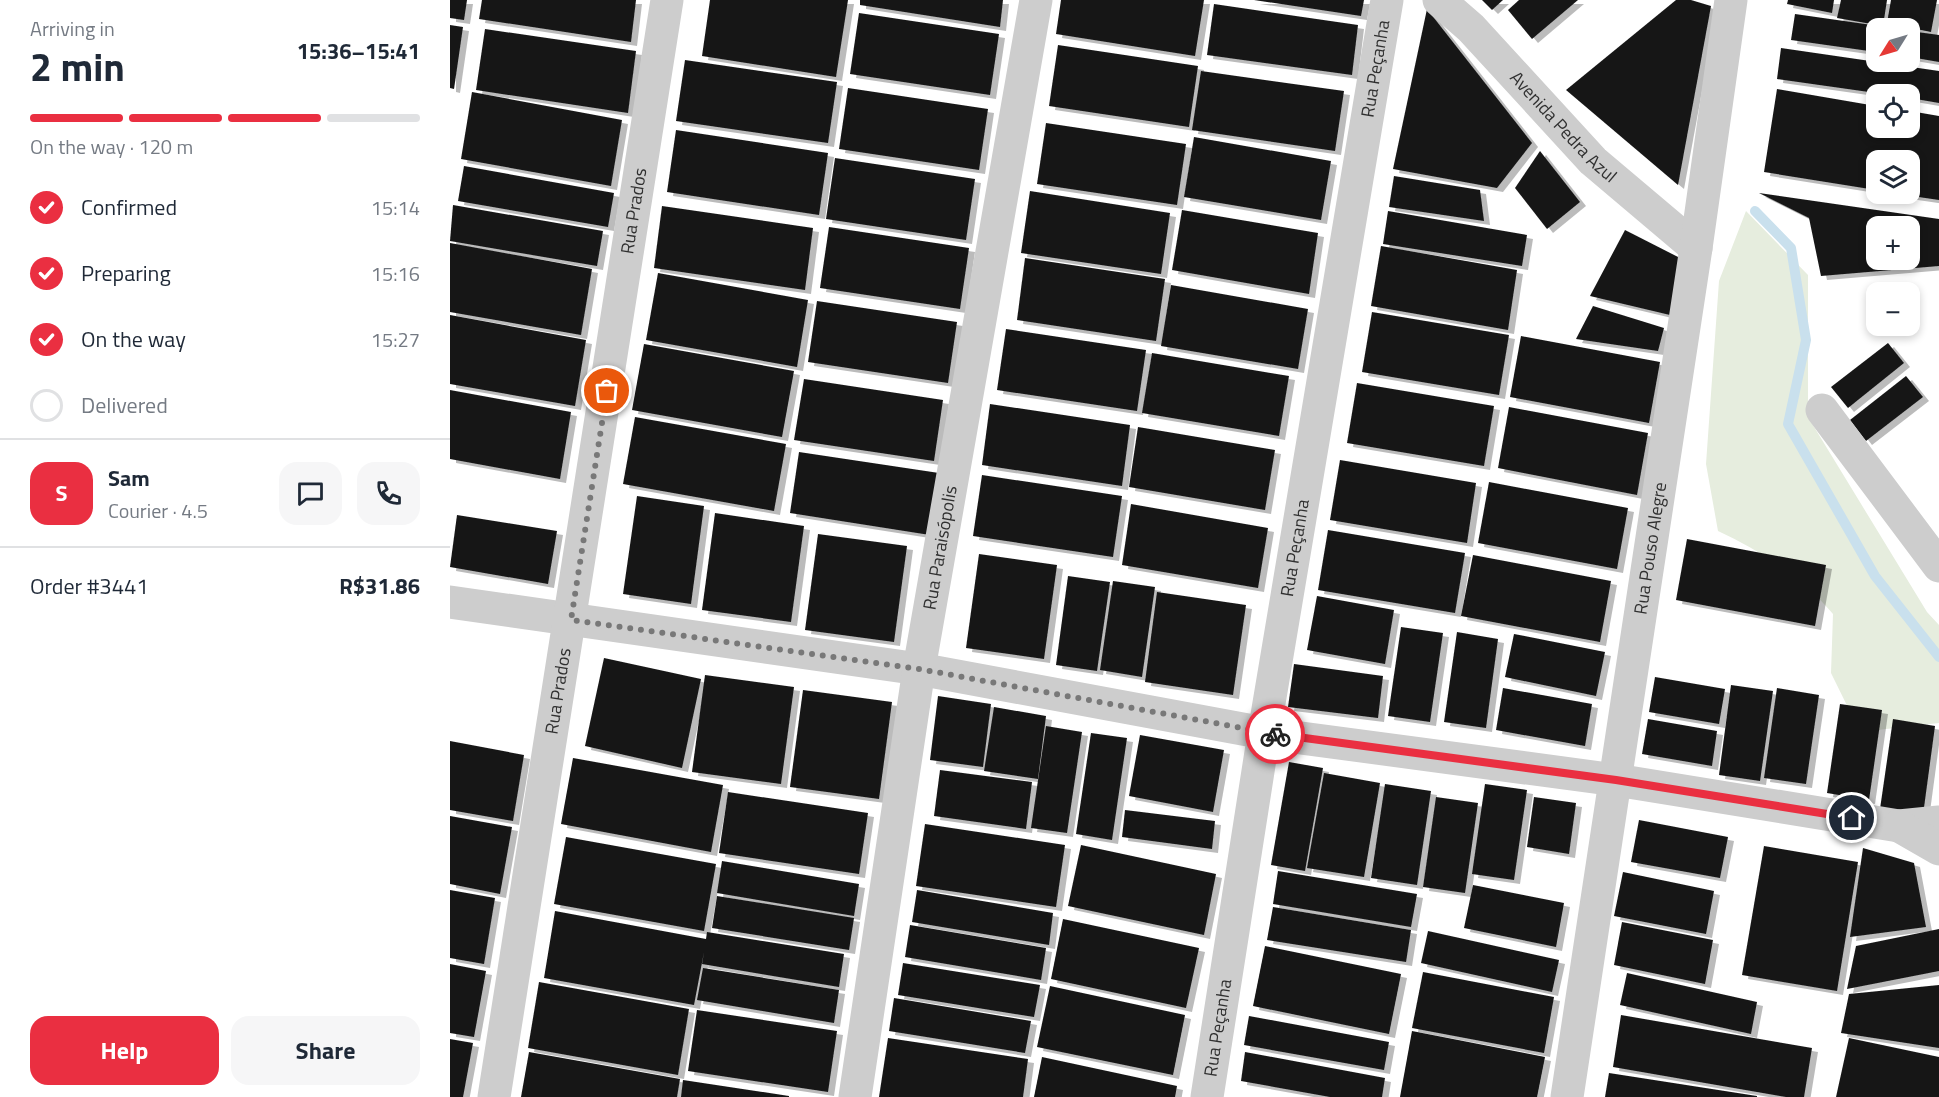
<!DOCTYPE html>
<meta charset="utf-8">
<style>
:root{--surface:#fff;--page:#f6f6f7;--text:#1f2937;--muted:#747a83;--line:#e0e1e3;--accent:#ea2f41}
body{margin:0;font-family:"Titillium Web",sans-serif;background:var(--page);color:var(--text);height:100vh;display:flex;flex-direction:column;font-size:22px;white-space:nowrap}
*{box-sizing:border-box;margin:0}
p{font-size:20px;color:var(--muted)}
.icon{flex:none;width:33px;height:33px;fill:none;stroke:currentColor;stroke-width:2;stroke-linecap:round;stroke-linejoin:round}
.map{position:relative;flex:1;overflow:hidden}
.details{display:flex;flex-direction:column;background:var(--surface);width:450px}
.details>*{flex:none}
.needle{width:39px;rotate:233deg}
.controls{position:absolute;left:1416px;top:18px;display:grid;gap:12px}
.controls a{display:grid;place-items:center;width:54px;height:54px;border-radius:12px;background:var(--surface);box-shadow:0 3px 9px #0003;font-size:30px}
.pin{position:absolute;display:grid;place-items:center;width:51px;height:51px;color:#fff;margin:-26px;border:3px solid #fff;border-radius:50%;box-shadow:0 2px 6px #0007}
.courier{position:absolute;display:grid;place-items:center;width:60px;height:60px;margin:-30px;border:4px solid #ea2f41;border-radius:50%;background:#fff;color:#222;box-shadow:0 2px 8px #0007}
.headline em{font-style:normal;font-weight:700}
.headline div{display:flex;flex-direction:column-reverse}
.headline{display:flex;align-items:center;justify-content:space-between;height:102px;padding:0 30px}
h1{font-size:39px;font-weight:700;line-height:45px}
.bar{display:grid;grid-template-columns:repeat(4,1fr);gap:9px 6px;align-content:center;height:72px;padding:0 30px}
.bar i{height:8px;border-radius:4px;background:var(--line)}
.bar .current{background:var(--accent)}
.bar p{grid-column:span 4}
.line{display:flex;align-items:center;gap:15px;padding:0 30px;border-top:2px solid var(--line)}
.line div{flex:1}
.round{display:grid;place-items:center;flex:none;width:63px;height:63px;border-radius:18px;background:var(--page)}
ol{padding:0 30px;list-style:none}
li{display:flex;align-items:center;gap:18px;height:66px}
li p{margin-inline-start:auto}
li .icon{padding:6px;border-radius:50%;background:var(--accent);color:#fff;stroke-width:4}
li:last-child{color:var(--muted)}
li i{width:33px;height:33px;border:3px solid var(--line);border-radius:50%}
.primary-button{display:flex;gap:12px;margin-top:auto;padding:12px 30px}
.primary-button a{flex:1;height:69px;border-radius:18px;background:var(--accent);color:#fff;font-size:24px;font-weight:700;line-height:69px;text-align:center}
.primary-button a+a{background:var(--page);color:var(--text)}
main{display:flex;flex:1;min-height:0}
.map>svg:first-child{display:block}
</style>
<main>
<section class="details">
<div class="headline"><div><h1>2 min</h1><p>Arriving in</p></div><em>15:36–15:41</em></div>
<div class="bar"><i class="current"></i><i class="current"></i><i class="current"></i><i></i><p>On the way · 120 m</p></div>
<ol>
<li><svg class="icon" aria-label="check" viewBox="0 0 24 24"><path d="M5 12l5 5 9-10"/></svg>Confirmed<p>15:14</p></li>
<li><svg class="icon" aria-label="check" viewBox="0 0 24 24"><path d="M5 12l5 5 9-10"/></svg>Preparing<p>15:16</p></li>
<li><svg class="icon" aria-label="check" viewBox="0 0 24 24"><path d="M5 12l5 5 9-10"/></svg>On the way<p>15:27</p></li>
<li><i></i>Delivered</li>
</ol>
<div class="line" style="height:108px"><b class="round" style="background:var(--accent);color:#fff">S</b><div><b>Sam</b><p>Courier · 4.5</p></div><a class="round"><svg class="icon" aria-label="chat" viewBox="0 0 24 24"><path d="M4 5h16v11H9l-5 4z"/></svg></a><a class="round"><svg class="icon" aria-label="phone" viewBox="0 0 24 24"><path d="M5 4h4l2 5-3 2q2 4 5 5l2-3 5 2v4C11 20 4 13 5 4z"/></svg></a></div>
<div class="line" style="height:78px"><div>Order #3441</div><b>R$31.86</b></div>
<div class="primary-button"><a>Help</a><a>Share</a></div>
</section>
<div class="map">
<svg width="1489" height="1097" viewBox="0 0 1489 1097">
<defs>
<filter id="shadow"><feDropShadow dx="6" dy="4" stdDeviation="0" flood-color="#0004"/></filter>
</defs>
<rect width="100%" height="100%" fill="#fff"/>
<!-- green -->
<path fill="#e6edde" d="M 1296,211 L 1358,275 L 1358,417 L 1477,612 L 1489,625 L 1489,723 L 1410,732 L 1381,673 L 1383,614 C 1352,577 1311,551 1268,531 L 1256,464 L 1269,281 Z"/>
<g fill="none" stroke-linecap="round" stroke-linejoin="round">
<!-- stream -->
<polyline stroke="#c9e0ed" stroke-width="10" points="1305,211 1341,248 1356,340 1338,424 1425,576 1489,657"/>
</g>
<!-- building -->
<g fill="#171717" fill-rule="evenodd" filter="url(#shadow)">
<polygon points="0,0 17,0 14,20 0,18"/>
<polygon points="32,0 186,0 181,42 29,19"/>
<polygon points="260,0 398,0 386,77 252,56"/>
<polygon points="410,0 553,0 550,27 410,5"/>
<polygon points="611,0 754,0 745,56 606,34"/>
<polygon points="804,0 914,0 911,16"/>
<polygon points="1032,0 1053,0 1042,10"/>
<polygon points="1069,0 1128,0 1082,39 1058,10"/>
<polygon points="1226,0 1241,0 1261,6 1228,185 1116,90"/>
<polygon points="1338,0 1384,0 1382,13 1337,4"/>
<polygon points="1391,0 1437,0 1433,26 1387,18"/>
<polygon points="1441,0 1487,0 1481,32 1437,23"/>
<polygon points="764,4 908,25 902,75 757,55"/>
<polygon points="977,9 1082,143 1047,188 943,169"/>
<polygon points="409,13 549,34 540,95 400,74"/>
<polygon points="1345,14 1436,27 1436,28 1426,28 1426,52 1341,40"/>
<polygon points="0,25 13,27 4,89 0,88"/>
<polygon points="35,29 186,51 178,113 26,90"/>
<polygon points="1460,31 1489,35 1489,62 1460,57"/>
<polygon points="608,45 748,66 739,127 599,106"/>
<polygon points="1331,48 1489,71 1489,103 1460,98 1460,94 1433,94 1327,79"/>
<polygon points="235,60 387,82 378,143 226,121"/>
<polygon points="751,71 894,91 885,151 742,130"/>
<polygon points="398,88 538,109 529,170 389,149"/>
<polygon points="1327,89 1426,106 1426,128 1460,128 1460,111 1489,116 1489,200 1455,195 1460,194 1460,160 1426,160 1426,190 1314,172"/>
<polygon points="22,92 172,120 161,186 11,159"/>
<polygon points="596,123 736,144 727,205 587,184"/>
<polygon points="226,130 378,153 369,215 217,192"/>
<polygon points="744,137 881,161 871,220 734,197"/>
<polygon points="1090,151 1130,202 1097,229 1065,188"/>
<polygon points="385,158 525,179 516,240 376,219"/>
<polygon points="14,166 164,193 158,227 8,201"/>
<polygon points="944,176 1030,190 1034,221 939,207"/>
<polygon points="580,191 720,213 711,274 571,253"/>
<path d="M 1309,193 L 1489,219 L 1489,266 L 1371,276 L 1359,218 ZM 1426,226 L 1460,226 L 1460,260 L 1426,260 Z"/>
<polygon points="3,205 153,231 147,266 0,241"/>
<polygon points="212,206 363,228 355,290 204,268"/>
<polygon points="732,210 868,233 859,294 722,270"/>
<polygon points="938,211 1077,235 1072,266 933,244"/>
<polygon points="379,227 519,248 510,309 370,288"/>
<polygon points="1175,230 1232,259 1220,315 1140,296"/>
<polygon points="0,243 142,269 131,335 0,312"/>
<polygon points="931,246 1067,270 1058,330 921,306"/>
<polygon points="575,258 715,279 706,341 567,320"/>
<polygon points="208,273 358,300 347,367 196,340"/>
<polygon points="721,285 858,309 848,369 711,346"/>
<polygon points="367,301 507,322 498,383 358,362"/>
<polygon points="1143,306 1214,328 1208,351 1126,339"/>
<polygon points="922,312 1059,335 1049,395 912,372"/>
<polygon points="0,315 136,340 125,406 0,384"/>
<polygon points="556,329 696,350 687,411 547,390"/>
<polygon points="1071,336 1210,362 1199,423 1060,397"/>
<polygon points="1438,343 1454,363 1398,408 1381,387"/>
<polygon points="194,344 344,371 332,437 182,410"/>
<polygon points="702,353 839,376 829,436 692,413"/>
<polygon points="1456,376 1473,397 1416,441 1400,420"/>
<polygon points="354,379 493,400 484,461 344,440"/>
<polygon points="907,383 1044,406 1034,466 897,443"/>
<polygon points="0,390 121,412 110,479 0,459"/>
<polygon points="540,404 680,425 672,486 532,465"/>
<polygon points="1059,407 1198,433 1187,495 1048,468"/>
<polygon points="185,417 336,444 324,511 173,484"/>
<polygon points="688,427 825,450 815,510 679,487"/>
<polygon points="349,452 489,473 480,535 340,513"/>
<polygon points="890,460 1026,483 1017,543 880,520"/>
<polygon points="532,475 672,496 663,557 523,536"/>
<polygon points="1039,482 1178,508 1167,569 1028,543"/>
<polygon points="187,496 254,506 241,604 173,594"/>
<polygon points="681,504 818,528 808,588 672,565"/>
<polygon points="265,513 354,526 341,622 252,610"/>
<polygon points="7,515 107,531 98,584 0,567"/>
<polygon points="878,530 1015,553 1005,613 868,590"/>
<polygon points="368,534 457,546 444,642 355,630"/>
<polygon points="1237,539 1376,565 1365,626 1226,600"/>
<polygon points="529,554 607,565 594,659 516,648"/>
<polygon points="1023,555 1161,581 1150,642 1011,616"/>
<polygon points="618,576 660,582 647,671 606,665"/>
<polygon points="663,581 705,587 692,677 650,670"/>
<polygon points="707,592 796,605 783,695 695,682"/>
<polygon points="867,596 944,610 935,664 857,650"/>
<polygon points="951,627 993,633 980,722 938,716"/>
<polygon points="1007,632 1048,639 1036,728 994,722"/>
<polygon points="1064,634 1155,652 1146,696 1055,677"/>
<polygon points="154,658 251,679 232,768 135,746"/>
<polygon points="844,664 933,676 928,718 838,707"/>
<polygon points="255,675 344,687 331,784 242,772"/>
<polygon points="1205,677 1275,689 1269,724 1199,712"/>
<polygon points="1281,685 1323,691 1310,781 1269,775"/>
<polygon points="1053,688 1142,704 1135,746 1046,730"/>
<polygon points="1327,688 1369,695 1356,784 1314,778"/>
<polygon points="353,690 442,702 429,799 340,787"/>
<polygon points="488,696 541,704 533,767 480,760"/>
<polygon points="1390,704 1432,710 1419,800 1377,793"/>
<polygon points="544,707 596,716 588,779 534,771"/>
<polygon points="1198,719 1267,731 1262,766 1192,754"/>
<polygon points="1443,719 1485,726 1473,815 1430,809"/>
<polygon points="596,726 632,732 617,833 581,828"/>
<polygon points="641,733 677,738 662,840 626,834"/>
<polygon points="690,735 774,750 763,812 679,796"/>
<polygon points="0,741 74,755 63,821 0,810"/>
<polygon points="123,758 273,785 261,852 111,824"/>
<polygon points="839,762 873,768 855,871 821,865"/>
<polygon points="490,770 582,782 576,829 484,816"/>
<polygon points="874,773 930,783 914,877 857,868"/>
<polygon points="935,784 981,791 967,885 921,878"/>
<polygon points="1035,784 1077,790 1064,880 1022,874"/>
<polygon points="278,792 418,813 409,874 269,853"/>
<polygon points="986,797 1028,803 1015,893 973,887"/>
<polygon points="1084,797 1126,803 1119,854 1077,847"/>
<polygon points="675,810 765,821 762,849 672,837"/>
<polygon points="0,816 62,827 50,894 0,884"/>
<polygon points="1189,820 1278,837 1270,878 1181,862"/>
<polygon points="475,824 615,845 606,907 466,886"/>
<polygon points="116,837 266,864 254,931 104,904"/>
<polygon points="631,845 766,874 754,935 618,906"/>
<polygon points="1314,846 1408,862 1387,991 1292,975"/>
<polygon points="1413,848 1464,863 1476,927 1400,937"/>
<polygon points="272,861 409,884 404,916 267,893"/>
<polygon points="828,871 967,894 961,927 823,904"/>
<polygon points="1173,872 1264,891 1256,934 1164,916"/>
<polygon points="1023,885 1114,903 1106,947 1014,928"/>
<polygon points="0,890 45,898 34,964 0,958"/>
<polygon points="467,890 603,913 599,945 462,922"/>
<polygon points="267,896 404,918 399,950 262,928"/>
<polygon points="823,907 961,930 956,962 817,940"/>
<polygon points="105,911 256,939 257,932 394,954 389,987 252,964 254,952 244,1005 94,978"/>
<polygon points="613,919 749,948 736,1008 601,979"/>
<polygon points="1172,922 1263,940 1255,984 1164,965"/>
<polygon points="460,925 596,948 591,980 455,957"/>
<polygon points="1489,929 1489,971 1397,989 1406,946"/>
<polygon points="978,931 1109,960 1102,992 971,963"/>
<polygon points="815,946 951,974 939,1034 803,1006"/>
<polygon points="453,963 590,985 584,1017 448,995"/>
<polygon points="0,964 36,971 24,1037 0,1033"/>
<polygon points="253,968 389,990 384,1023 247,1000"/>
<polygon points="973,972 1104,997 1094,1053 962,1028"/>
<polygon points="1177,973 1307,1002 1301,1034 1170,1005"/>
<polygon points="89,982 239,1009 228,1075 78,1048"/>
<polygon points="1489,985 1489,1048 1391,1033 1399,994"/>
<polygon points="600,986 735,1015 723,1075 587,1047"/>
<polygon points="444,998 581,1021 575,1053 439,1031"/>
<polygon points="247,1010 387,1031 378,1092 238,1071"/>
<polygon points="1171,1015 1362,1048 1354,1097 1336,1097 1163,1067"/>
<polygon points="799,1016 939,1042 934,1070 794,1045"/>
<polygon points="962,1031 1095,1057 1087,1097 950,1097"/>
<polygon points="438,1038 578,1059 573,1097 429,1097"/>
<polygon points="1399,1038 1489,1057 1489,1097 1386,1097"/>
<polygon points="0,1039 23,1043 13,1097 0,1097"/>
<polygon points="79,1052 230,1079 227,1097 71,1097"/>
<polygon points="795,1052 935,1078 932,1097 880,1097 791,1081"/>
<polygon points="592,1057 727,1086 725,1097 584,1097"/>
<polygon points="1159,1073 1307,1096 1307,1097 1155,1097"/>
<polygon points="233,1080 339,1096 339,1097 231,1097"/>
</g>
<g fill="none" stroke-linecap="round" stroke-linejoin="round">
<!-- minor -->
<g stroke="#cdcdcd" stroke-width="33">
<path id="s1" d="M 989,0 L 1021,28 L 1143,161 L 1246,248"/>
<polyline points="1372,410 1489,566"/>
<polyline points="0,602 469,669 814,733 1166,780 1449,826 1489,822"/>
<polyline points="1449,826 1489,849"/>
<path id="s2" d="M 44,1097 L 217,0"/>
<path id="s3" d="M 405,1097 L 469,669 L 586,0"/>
<path id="s4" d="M 757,1097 L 814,733 L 937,0"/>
<path id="s5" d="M 1117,1097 L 1246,248 L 1281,0"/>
</g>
</g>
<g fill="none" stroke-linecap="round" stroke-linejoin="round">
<!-- done -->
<polyline stroke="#787878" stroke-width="6" stroke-dasharray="0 10.8" points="157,391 121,620 469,669 825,734"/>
<!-- route -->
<polyline stroke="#ea2f41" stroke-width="8" points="825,734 1166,780 1402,818"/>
</g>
<g text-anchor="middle" stroke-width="6" stroke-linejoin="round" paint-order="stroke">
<!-- street labels -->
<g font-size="18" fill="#303030" stroke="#fff">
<text dy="6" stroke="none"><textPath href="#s4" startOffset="1042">Rua Peçanha</textPath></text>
<text dy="6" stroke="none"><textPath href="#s1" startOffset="178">Avenida Pedra Azul</textPath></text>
<text dy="6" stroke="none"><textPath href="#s2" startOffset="897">Rua Prados</textPath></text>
<text dy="6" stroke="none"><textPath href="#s3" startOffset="556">Rua Paraisópolis</textPath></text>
<text dy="6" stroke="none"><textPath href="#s4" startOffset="556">Rua Peçanha</textPath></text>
<text dy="6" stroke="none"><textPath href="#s5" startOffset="555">Rua Pouso Alegre</textPath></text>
<text dy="6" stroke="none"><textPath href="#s2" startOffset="411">Rua Prados</textPath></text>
<text dy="6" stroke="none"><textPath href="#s4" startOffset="70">Rua Peçanha</textPath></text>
</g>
</g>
</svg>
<div class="controls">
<a><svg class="needle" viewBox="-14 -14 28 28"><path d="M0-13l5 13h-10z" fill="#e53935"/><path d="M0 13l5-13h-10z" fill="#747a83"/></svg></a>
<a><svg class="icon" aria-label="locate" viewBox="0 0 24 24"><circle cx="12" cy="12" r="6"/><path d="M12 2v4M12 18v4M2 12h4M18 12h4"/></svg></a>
<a><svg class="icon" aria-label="layers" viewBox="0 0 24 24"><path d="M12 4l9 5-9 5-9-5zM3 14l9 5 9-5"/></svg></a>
<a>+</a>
<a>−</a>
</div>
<div class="pin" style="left:157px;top:391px;background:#ea580c"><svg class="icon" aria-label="bag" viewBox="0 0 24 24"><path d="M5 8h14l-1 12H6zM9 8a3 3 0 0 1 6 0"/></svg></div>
<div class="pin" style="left:1402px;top:818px;background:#1f2937"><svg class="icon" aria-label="home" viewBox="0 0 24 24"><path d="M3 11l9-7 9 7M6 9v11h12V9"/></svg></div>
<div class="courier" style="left:825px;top:734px"><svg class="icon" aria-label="bike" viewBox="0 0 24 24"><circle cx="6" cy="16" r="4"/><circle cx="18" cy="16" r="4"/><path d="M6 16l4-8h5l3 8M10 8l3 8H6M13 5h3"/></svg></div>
</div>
</main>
